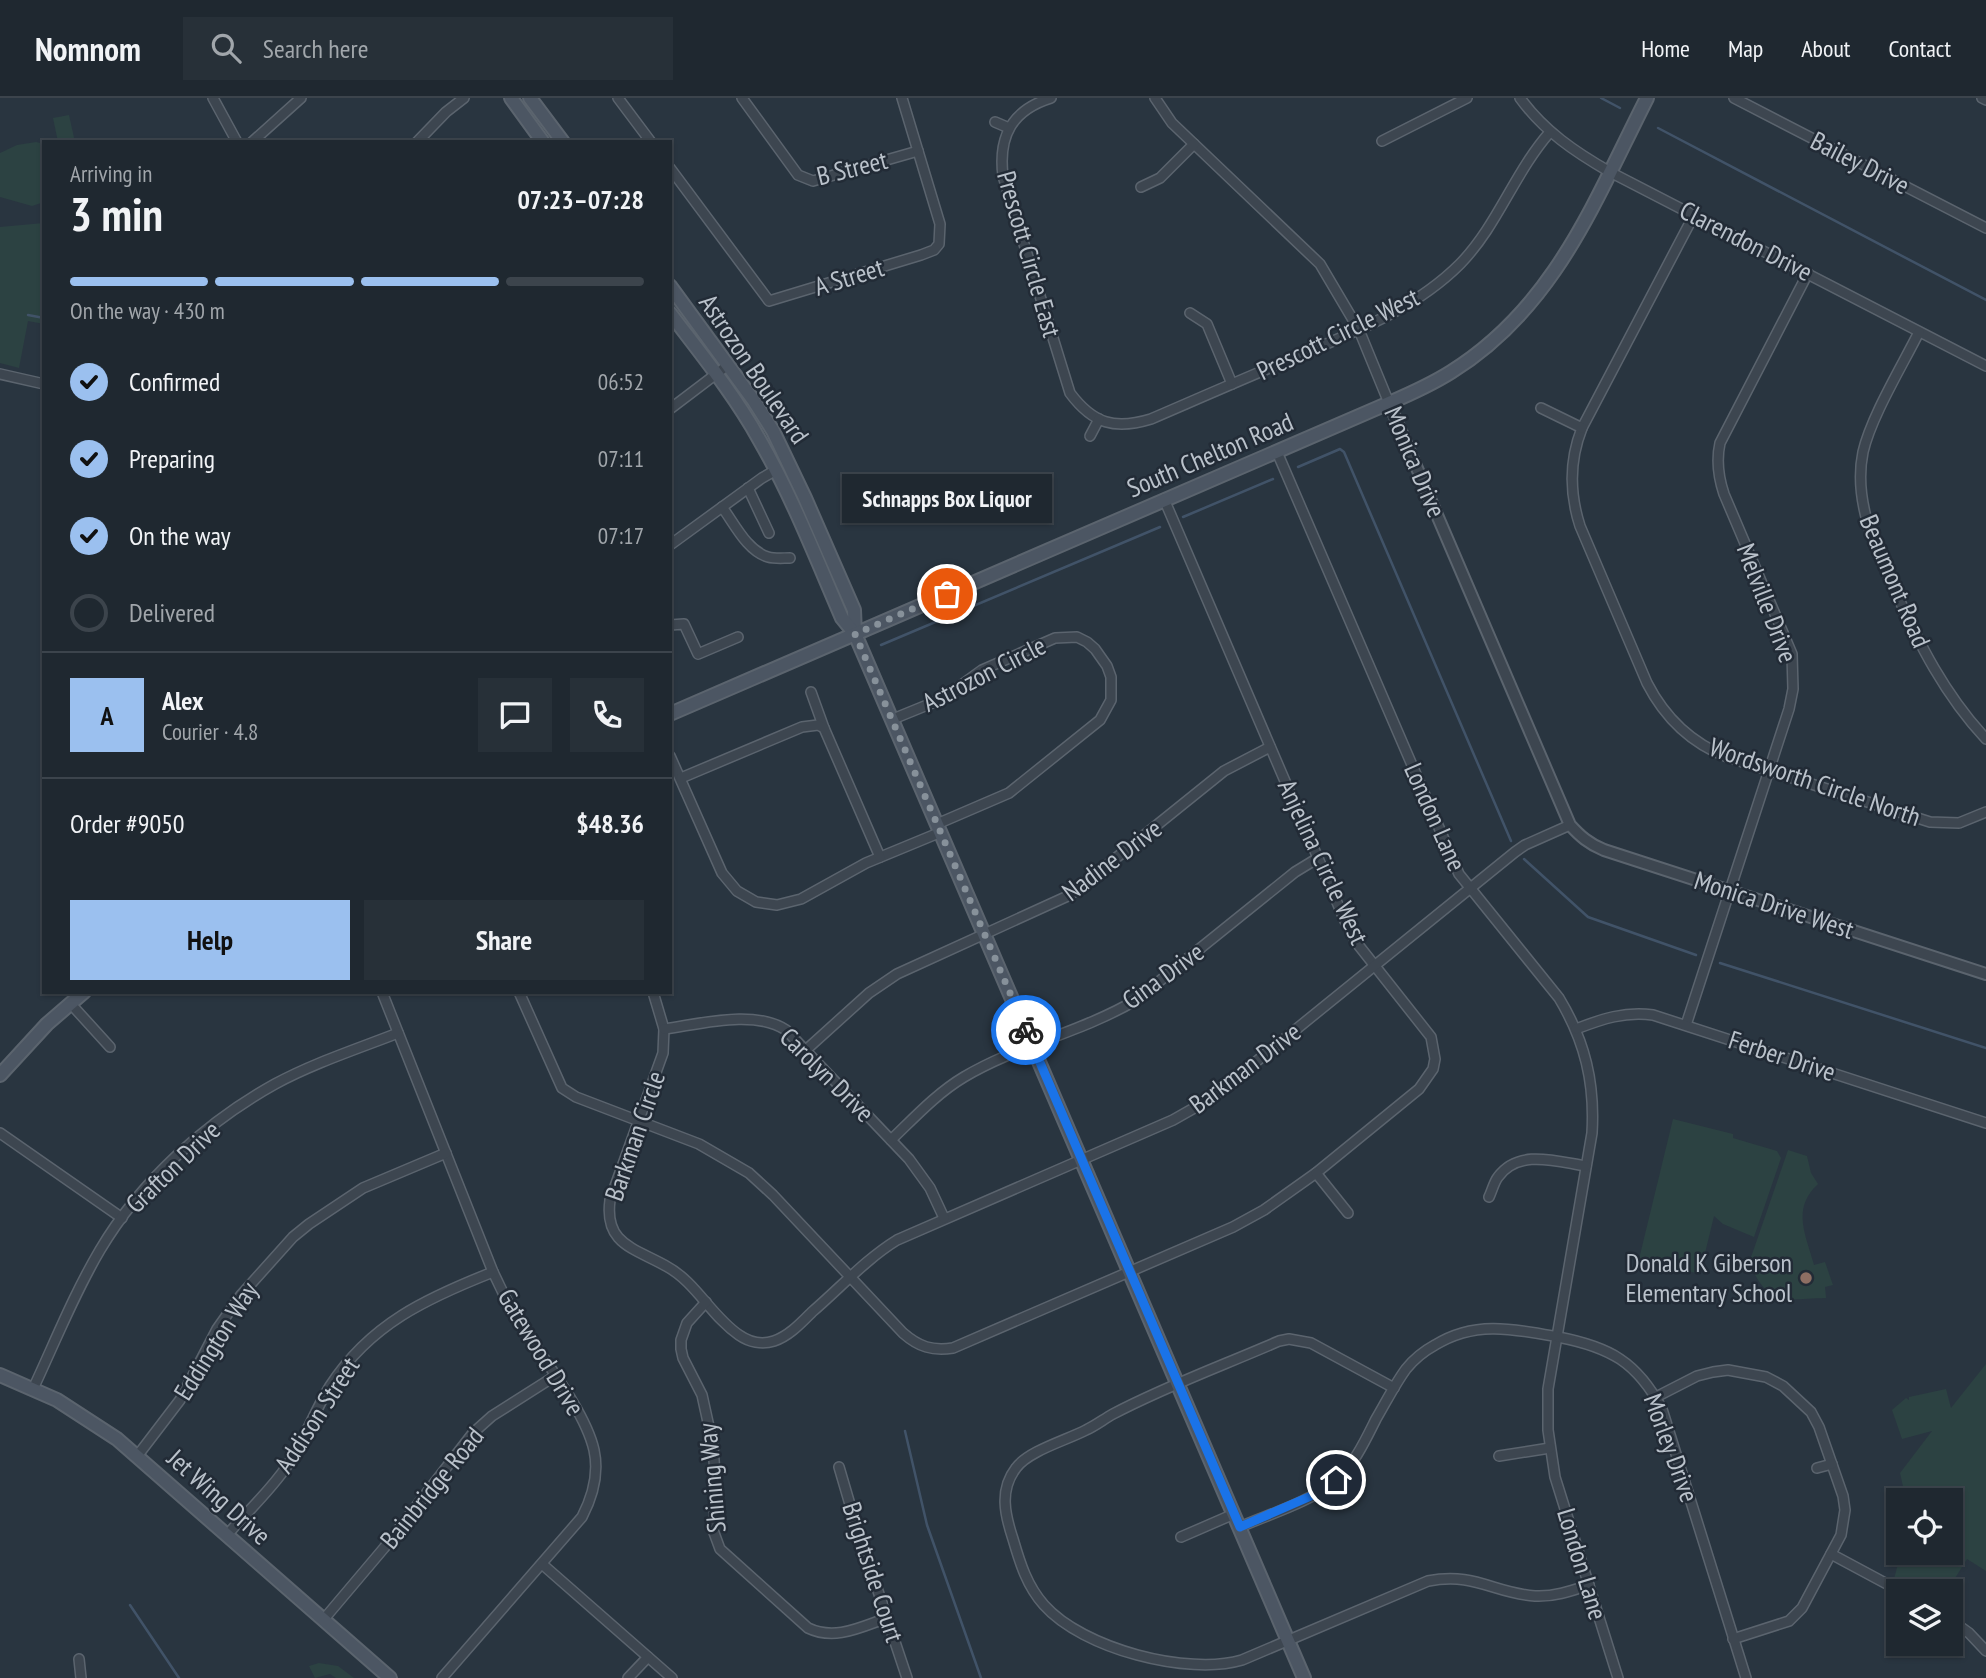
<!DOCTYPE html>
<meta charset="utf-8">
<style>
:root{--surface:#1f2830;--page:#273038;--text:#f1f3f6;--muted:#a1a6ab;--line:#3c444c;--accent:#9bc0ef}
body{margin:0;font-family:"PT Sans Narrow",sans-serif;background:var(--page);color:var(--text);height:100vh;display:flex;flex-direction:column;font-size:26px;white-space:nowrap}
*{box-sizing:border-box;margin:0}
p{font-size:23px;color:var(--muted)}
.icon{flex:none;width:38px;height:38px;fill:none;stroke:currentColor;stroke-width:2;stroke-linecap:round;stroke-linejoin:round}
.map{position:relative;flex:1;overflow:hidden}
.drawer{position:absolute;left:42px;top:42px;width:630px;height:854px;display:flex;flex-direction:column;background:var(--surface);border-radius:0px;box-shadow:0 2px 5px #0004,0 0 0 2px var(--line)}
.drawer>*{flex:none}
.controls{position:absolute;left:1886px;top:1390px;display:grid;gap:14px}
.controls a{display:grid;place-items:center;width:77px;height:77px;border-radius:0px;background:var(--surface);box-shadow:0 2px 5px #0004,0 0 0 2px var(--line);font-size:35px}
.pin{position:absolute;display:grid;place-items:center;width:60px;height:60px;color:#fff;margin:-30px;border:4px solid #fff;border-radius:50%;box-shadow:0 2px 7px #0007}
.courier{position:absolute;display:grid;place-items:center;width:70px;height:70px;margin:-35px;border:5px solid #1a73e8;border-radius:50%;background:#fff;color:#222;box-shadow:0 2px 9px #0007}
.bubble{position:absolute;height:49px;border-radius:0px;background:var(--surface);box-shadow:0 2px 5px #0004,0 0 0 2px var(--line);font-size:23px;font-weight:600;line-height:49px;text-align:center}
.head em{font-style:normal;font-weight:600}
.head div{display:flex;flex-direction:column-reverse}
.head{display:flex;align-items:center;justify-content:space-between;height:119px;padding:0 28px}
h1{font-size:46px;font-weight:600;line-height:52px}
.bar{display:grid;grid-template-columns:repeat(4,1fr);gap:10px 7px;align-content:center;height:84px;padding:0 28px}
.bar i{height:9px;border-radius:5px;background:var(--line)}
.bar .active{background:var(--accent)}
.bar p{grid-column:span 4}
.line{display:flex;align-items:center;gap:18px;padding:0 28px;border-top:2px solid var(--line)}
.line div{flex:1}
.round{display:grid;place-items:center;flex:none;width:74px;height:74px;border-radius:0px;background:var(--page)}
ol{padding:0 28px;list-style:none}
li{display:flex;align-items:center;gap:21px;height:77px}
li p{margin-inline-start:auto}
li .icon{padding:7px;border-radius:50%;background:var(--accent);color:#111;stroke-width:4}
li:last-child{color:var(--muted)}
li i{width:38px;height:38px;border:4px solid var(--line);border-radius:50%}
.primary-button{display:flex;gap:14px;margin-top:auto;padding:14px 28px}
.primary-button a{flex:1;height:80px;border-radius:0px;background:var(--accent);color:#111;font-size:28px;font-weight:600;line-height:80px;text-align:center}
.primary-button a+a{background:var(--page);color:var(--text)}
header{display:flex;align-items:center;gap:42px;box-sizing:border-box;height:98px;padding:0 35px;background:var(--surface);border-bottom:2px solid var(--line)}
header strong{font-size:33px}
nav{display:flex;gap:38px;margin-inline-start:auto;font-size:24px}
.search{width:490px;height:63px;background:var(--page);display:flex;align-items:center;gap:18px;box-sizing:border-box;padding:0 24px;border-radius:0px;color:var(--muted);font-size:26px}
.map>svg:first-child{display:block}
</style>
<header>
<strong>Nomnom</strong>
<div class="search"><svg class="icon" aria-label="search" viewBox="0 0 24 24"><circle cx="10" cy="10" r="6"/><path d="M15 15l6 6"/></svg>Search here</div>
<nav><a>Home</a><a>Map</a><a>About</a><a>Contact</a></nav>
</header>
<div class="map">
<svg width="1986" height="1580" viewBox="0 0 1986 1580">
<rect width="100%" height="100%" fill="#293540"/>
<!-- green -->
<g fill="#2c4242">
<polygon points="69,17 75,44 58,44 53,20"/>
<polygon points="36,44 44,46 44,93 41,105 32,108 0,99 0,55 17,47"/>
<polygon points="44,125 44,226 28,223 19,270 0,265 0,129"/>
<polygon points="1673,1021 1733,1036 1733,1040 1777,1053 1781,1060 1754,1139 1723,1126 1714,1118 1700,1176 1639,1161"/>
<path d="M 1788,1052 L 1807,1058 L 1811,1075 L 1818,1086 C 1791,1111 1806,1137 1814,1167 L 1825,1164 L 1833,1187 L 1825,1189 L 1826,1200 C 1782,1201 1770,1210 1749,1165 Z"/>
<polygon points="1986,1266 1986,1473 1967,1461 1947,1493 1916,1493 1894,1481 1901,1454 1951,1454 1951,1402 1906,1402 1900,1375 1932,1333 1902,1341 1892,1312 1906,1300 1909,1302 1909,1299 1946,1291 1951,1310"/>
<polygon points="319,1565 338,1568 354,1580 336,1580 330,1576 315,1580 309,1568"/>
</g>
<g fill="none" stroke-linecap="round" stroke-linejoin="round">
<!-- stream -->
<g stroke="#415368" stroke-width="2.5">
<polyline points="1601,0 1620,10"/>
<polyline points="1658,30 1986,202"/>
<polyline points="28,217 44,220"/>
<polyline points="1298,369 1340,351 1344,354 1511,743"/>
<polyline points="1183,419 1273,381"/>
<polyline points="881,547 1160,429"/>
<polyline points="1524,761 1588,819 1696,857"/>
<polyline points="1720,865 1986,950"/>
<polyline points="905,1333 927,1427 981,1580"/>
<polyline points="130,1507 179,1580"/>
</g>
<!-- minor casing -->
<g stroke="#5b646e" stroke-width="12">
<g id="minor">
<polyline points="213,0 237,44"/>
<polyline points="618,0 651,44"/>
<polyline points="742,0 798,77 813,83 918,53"/>
<path d="M 1051,0 C 1012,12 998,38 1003,78 L 1070,295 C 1093,326 1115,332 1151,321 C 1202,299 1252,277 1303,256 C 1359,232 1416,210 1460,166 C 1498,127 1514,75 1550,34"/>
<polyline points="1155,0 1172,25 1320,166 1359,232 1389,305"/>
<path d="M 1520,0 C 1544,33 1575,54 1610,74 L 1986,268"/>
<polyline points="1734,0 1986,130"/>
<polyline points="1982,0 1986,2"/>
<polyline points="995,24 1009,30"/>
<polyline points="1382,43 1467,0"/>
<polyline points="252,44 301,0"/>
<polyline points="417,44 446,14 464,0"/>
<polyline points="670,70 769,203 921,157 934,152 939,146 940,126 902,0"/>
<polyline points="1141,89 1160,80 1194,46"/>
<path d="M 1694,117 L 1582,330 C 1569,363 1569,394 1580,428 L 1647,585 C 1665,620 1691,645 1727,659 L 1930,724 L 1959,725 L 1986,714"/>
<polyline points="1190,215 1207,226 1232,286"/>
<path d="M 1919,234 C 1902,268 1871,319 1863,354 C 1853,403 1875,449 1895,492 C 1919,546 1945,597 1986,641"/>
<polyline points="0,276 44,286"/>
<polyline points="1541,310 1582,330"/>
<polyline points="670,311 728,267"/>
<polyline points="1090,338 1099,321"/>
<path d="M 1277,354 L 1459,776 L 1559,900 C 1585,943 1595,985 1592,1035 L 1548,1291 L 1548,1332 L 1555,1379 L 1618,1580"/>
<polyline points="748,390 769,435"/>
<path d="M 722,409 C 734,425 747,453 768,459 C 775,461 783,460 790,460"/>
<polyline points="670,447 762,380 776,372"/>
<polyline points="670,527 684,526 698,556 738,539"/>
<polyline points="811,594 824,630"/>
<polyline points="893,621 942,601 982,572 1055,540 1077,539 1087,544 1095,551 1107,568 1111,579 1111,602 1100,622 1009,695 937,726"/>
<polyline points="670,658 722,775 737,793 756,804 777,807 801,801 866,765 941,734"/>
<polyline points="681,680 802,629 818,627 824,630 880,759"/>
<path d="M 382,894 L 493,1174 C 501,1190 508,1207 518,1222 C 540,1257 585,1312 594,1352 C 599,1375 593,1398 582,1419 L 442,1580"/>
<path d="M 519,894 L 562,990 L 576,999 L 699,1046 L 749,1075 L 773,1097 L 903,1235 C 919,1249 932,1253 953,1250 L 1233,1129 L 1264,1112 L 1316,1075 L 1419,991 L 1433,971 L 1435,961 L 1431,939 L 1356,844 L 1345,823 L 1164,401"/>
<path d="M 653,894 L 664,931 L 663,955 L 610,1102 C 604,1146 634,1150 666,1168 C 696,1184 711,1218 739,1237 C 749,1244 762,1247 774,1243 C 789,1238 801,1225 812,1214 C 840,1190 866,1161 897,1142 L 1173,1022 L 1210,1001 L 1515,754 L 1525,747 L 1570,727"/>
<polyline points="70,905 110,949"/>
<path d="M 1686,927 L 1789,611 L 1793,591 L 1792,556 L 1724,396 C 1718,378 1716,363 1720,345 L 1808,175"/>
<path d="M 664,931 C 701,926 754,911 786,932 L 909,1061 L 930,1090 L 944,1120"/>
<path d="M 1576,931 C 1602,921 1625,913 1653,917 L 1986,1025"/>
<polyline points="807,951 869,895 897,876 1070,797 1224,673 1270,649"/>
<polyline points="0,1035 122,1120"/>
<path d="M 891,1042 C 914,1020 937,995 964,979 C 1018,947 1082,934 1136,902 L 1295,774 L 1318,760"/>
<polyline points="1316,1075 1348,1115"/>
<path d="M 1489,1099 C 1492,1093 1494,1084 1498,1079 C 1519,1050 1558,1064 1586,1068"/>
<path d="M 706,1204 L 687,1225 L 681,1242 L 681,1251 L 683,1260 L 702,1297 L 713,1347 L 716,1392 L 713,1432 L 720,1451 L 808,1530 C 835,1543 861,1529 887,1520"/>
<path d="M 1394,1290 L 1311,1245 L 1289,1241 L 1279,1243 C 1224,1267 1166,1288 1113,1316 C 1104,1321 1095,1328 1086,1332 C 1067,1342 1028,1353 1016,1370 C 999,1392 1005,1417 1013,1441 C 1020,1465 1027,1488 1044,1507 C 1083,1551 1188,1578 1242,1562 L 1428,1483 C 1475,1474 1493,1495 1535,1498 C 1554,1499 1571,1493 1589,1487"/>
<path d="M 33,1291 C 55,1244 74,1196 100,1152 C 141,1083 205,1025 275,986 C 314,965 357,951 398,935"/>
<polyline points="1656,1299 1697,1278 1713,1274 1728,1272 1766,1279 1783,1288 1811,1314 1819,1329 1843,1398 1845,1412 1841,1437 1802,1510 1789,1523 1733,1541"/>
<polyline points="138,1357 180,1302 217,1231 241,1197 293,1139 309,1126 363,1090 446,1055"/>
<polyline points="1499,1358 1550,1350"/>
<polyline points="839,1369 856,1427 907,1580"/>
<polyline points="1817,1370 1832,1366"/>
<path d="M 1240,1429 C 1272,1415 1308,1405 1335,1383 C 1354,1367 1365,1343 1376,1321 C 1386,1304 1395,1286 1406,1271 C 1414,1261 1424,1253 1435,1247 C 1475,1222 1515,1231 1558,1239 C 1610,1249 1637,1264 1662,1311 L 1746,1580"/>
<path d="M 227,1437 C 247,1414 270,1393 287,1368 C 304,1343 314,1314 330,1288 C 370,1226 427,1200 493,1174"/>
<polyline points="1181,1439 1234,1416"/>
<polyline points="1831,1456 1900,1493"/>
<polyline points="542,1466 672,1580"/>
<polyline points="324,1521 384,1450 473,1335 492,1318 555,1278"/>
<polyline points="1951,1522 1969,1535 1986,1553"/>
<polyline points="79,1561 81,1580"/>
<polyline points="628,1580 648,1559"/>
</g>
</g>
<!-- tertiary casing -->
<g stroke="#5b646e" stroke-width="14">
<path id="tertiary" d="M 1389,305 L 1570,727 C 1580,738 1589,746 1604,752 L 1986,876"/>
</g>
<!-- secondary casing -->
<g stroke="#5b646e" stroke-width="16">
<g id="secondary">
<polyline points="511,0 543,44"/>
<polyline points="530,0 563,44"/>
<polyline points="670,188 754,303 773,333 805,400 854,512 855,536"/>
<path d="M 670,215 C 701,256 734,296 759,341 C 792,398 816,460 842,520 L 855,536 L 1304,1580"/>
<path d="M 670,616 L 1389,305 C 1410,296 1432,286 1451,274 C 1555,209 1594,104 1647,0"/>
<polyline points="0,977 47,926 84,894"/>
<polyline points="0,1277 57,1302 117,1341 390,1580"/>
</g>
</g>
<!-- minor -->
<use href="#minor" stroke="#3d4650" stroke-width="9"/>
<!-- tertiary -->
<use href="#tertiary" stroke="#3d4650" stroke-width="10"/>
<!-- secondary -->
<use href="#secondary" stroke="#4c5663" stroke-width="12"/>
</g>
<g fill="none" stroke-linecap="round" stroke-linejoin="round">
<!-- done -->
<polyline stroke="#87919a" stroke-width="7" stroke-dasharray="0 12.6" points="947,496 855,536 1026,932"/>
<!-- route -->
<polyline stroke="#1a73e8" stroke-width="9" points="1026,932 1240,1429 1311,1398 1336,1382"/>
</g>
<!-- markers -->
<circle fill="#8d6e63" stroke="#222b36" stroke-width="2.5" cx="1806" cy="1180" r="7"/>
<g text-anchor="middle" stroke-width="5" stroke-linejoin="round" paint-order="stroke">
<!-- street labels -->
<g font-size="26" fill="#bac2cb" stroke="#222b36">
<text transform="translate(1860 65) rotate(27)" y="9">Bailey Drive</text>
<text transform="translate(852 70) rotate(-14)" y="9">B Street</text>
<text transform="translate(1746 143) rotate(27)" y="9">Clarendon Drive</text>
<text transform="translate(1029 156) rotate(74)" y="9">Prescott Circle East</text>
<text transform="translate(849 179) rotate(-17)" y="9">A Street</text>
<text transform="translate(1338 236) rotate(-26)" y="9">Prescott Circle West</text>
<text transform="translate(754 271) rotate(56)" y="9">Astrozon Boulevard</text>
<text transform="translate(1210 357) rotate(-23)" y="9">South Chelton Road</text>
<text transform="translate(1415 364) rotate(67)" y="9">Monica Drive</text>
<text transform="translate(1895 483) rotate(67)" y="9">Beaumont Road</text>
<text transform="translate(1767 505) rotate(69)" y="9">Melville Drive</text>
<text transform="translate(984 576) rotate(-27)" y="9">Astrozon Circle</text>
<text transform="translate(1815 684) rotate(19)" y="9">Wordsworth Circle North</text>
<text transform="translate(1435 719) rotate(66)" y="9">London Lane</text>
<text transform="translate(1112 762) rotate(-37)" y="9">Nadine Drive</text>
<text transform="translate(1323 764) rotate(65)" y="9">Anjelina Circle West</text>
<text transform="translate(1774 807) rotate(18)" y="9">Monica Drive West</text>
<text transform="translate(1163 878) rotate(-36)" y="9">Gina Drive</text>
<text transform="translate(1782 958) rotate(18)" y="9">Ferber Drive</text>
<text transform="translate(1245 970) rotate(-37)" y="9">Barkman Drive</text>
<text transform="translate(827 977) rotate(45)" y="9">Carolyn Drive</text>
<text transform="translate(635 1038) rotate(-71)" y="9">Barkman Circle</text>
<text transform="translate(173 1069) rotate(-44)" y="9">Grafton Drive</text>
<text transform="translate(216 1243) rotate(-58)" y="9">Eddington Way</text>
<text transform="translate(541 1254) rotate(59)" y="9">Gatewood Drive</text>
<text transform="translate(317 1317) rotate(-57)" y="9">Addison Street</text>
<text transform="translate(1671 1350) rotate(70)" y="9">Morley Drive</text>
<text transform="translate(712 1380) rotate(-95)" y="9">Shining Way</text>
<text transform="translate(432 1390) rotate(-51)" y="9">Bainbridge Road</text>
<text transform="translate(219 1399) rotate(42)" y="9">Jet Wing Drive</text>
<text transform="translate(1582 1466) rotate(73)" y="9">London Lane</text>
<text transform="translate(873 1474) rotate(72)" y="9">Brightside Court</text>
</g>
<!-- poi labels -->
<g font-size="26" fill="#bac2cb" stroke="#222b36" text-anchor="end">
<text x="1792" y="1174">Donald K Giberson<tspan x="1792" dy="30">Elementary School</tspan></text>
</g>
</g>
</svg>
<div class="controls">
<a><svg class="icon" aria-label="locate" viewBox="0 0 24 24"><circle cx="12" cy="12" r="6"/><path d="M12 2v4M12 18v4M2 12h4M18 12h4"/></svg></a>
<a><svg class="icon" aria-label="layers" viewBox="0 0 24 24"><path d="M12 4l9 5-9 5-9-5zM3 14l9 5 9-5"/></svg></a>
</div>
<div class="pin" style="left:947px;top:496px;background:#ea580c"><svg class="icon" aria-label="bag" viewBox="0 0 24 24"><path d="M5 8h14l-1 12H6zM9 8a3 3 0 0 1 6 0"/></svg></div>
<div class="pin" style="left:1336px;top:1382px;background:#1f2937"><svg class="icon" aria-label="home" viewBox="0 0 24 24"><path d="M3 11l9-7 9 7M6 9v11h12V9"/></svg></div>
<div class="courier" style="left:1026px;top:932px"><svg class="icon" aria-label="bike" viewBox="0 0 24 24"><circle cx="6" cy="16" r="4"/><circle cx="18" cy="16" r="4"/><path d="M6 16l4-8h5l3 8M10 8l3 8H6M13 5h3"/></svg></div>
<div class="bubble" style="left:842px;top:376px;width:210px">Schnapps Box Liquor</div>
<section class="drawer">
<div class="head"><div><h1>3 min</h1><p>Arriving in</p></div><em>07:23–07:28</em></div>
<div class="bar"><i class="active"></i><i class="active"></i><i class="active"></i><i></i><p>On the way · 430 m</p></div>
<ol>
<li><svg class="icon" aria-label="check" viewBox="0 0 24 24"><path d="M5 12l5 5 9-10"/></svg>Confirmed<p>06:52</p></li>
<li><svg class="icon" aria-label="check" viewBox="0 0 24 24"><path d="M5 12l5 5 9-10"/></svg>Preparing<p>07:11</p></li>
<li><svg class="icon" aria-label="check" viewBox="0 0 24 24"><path d="M5 12l5 5 9-10"/></svg>On the way<p>07:17</p></li>
<li><i></i>Delivered</li>
</ol>
<div class="line" style="height:126px"><b class="round" style="background:var(--accent);color:#111">A</b><div><b>Alex</b><p>Courier · 4.8</p></div><a class="round"><svg class="icon" aria-label="chat" viewBox="0 0 24 24"><path d="M4 5h16v11H9l-5 4z"/></svg></a><a class="round"><svg class="icon" aria-label="phone" viewBox="0 0 24 24"><path d="M5 4h4l2 5-3 2q2 4 5 5l2-3 5 2v4C11 20 4 13 5 4z"/></svg></a></div>
<div class="line" style="height:91px"><div>Order #9050</div><b>$48.36</b></div>
<div class="primary-button"><a>Help</a><a>Share</a></div>
</section>
</div>
